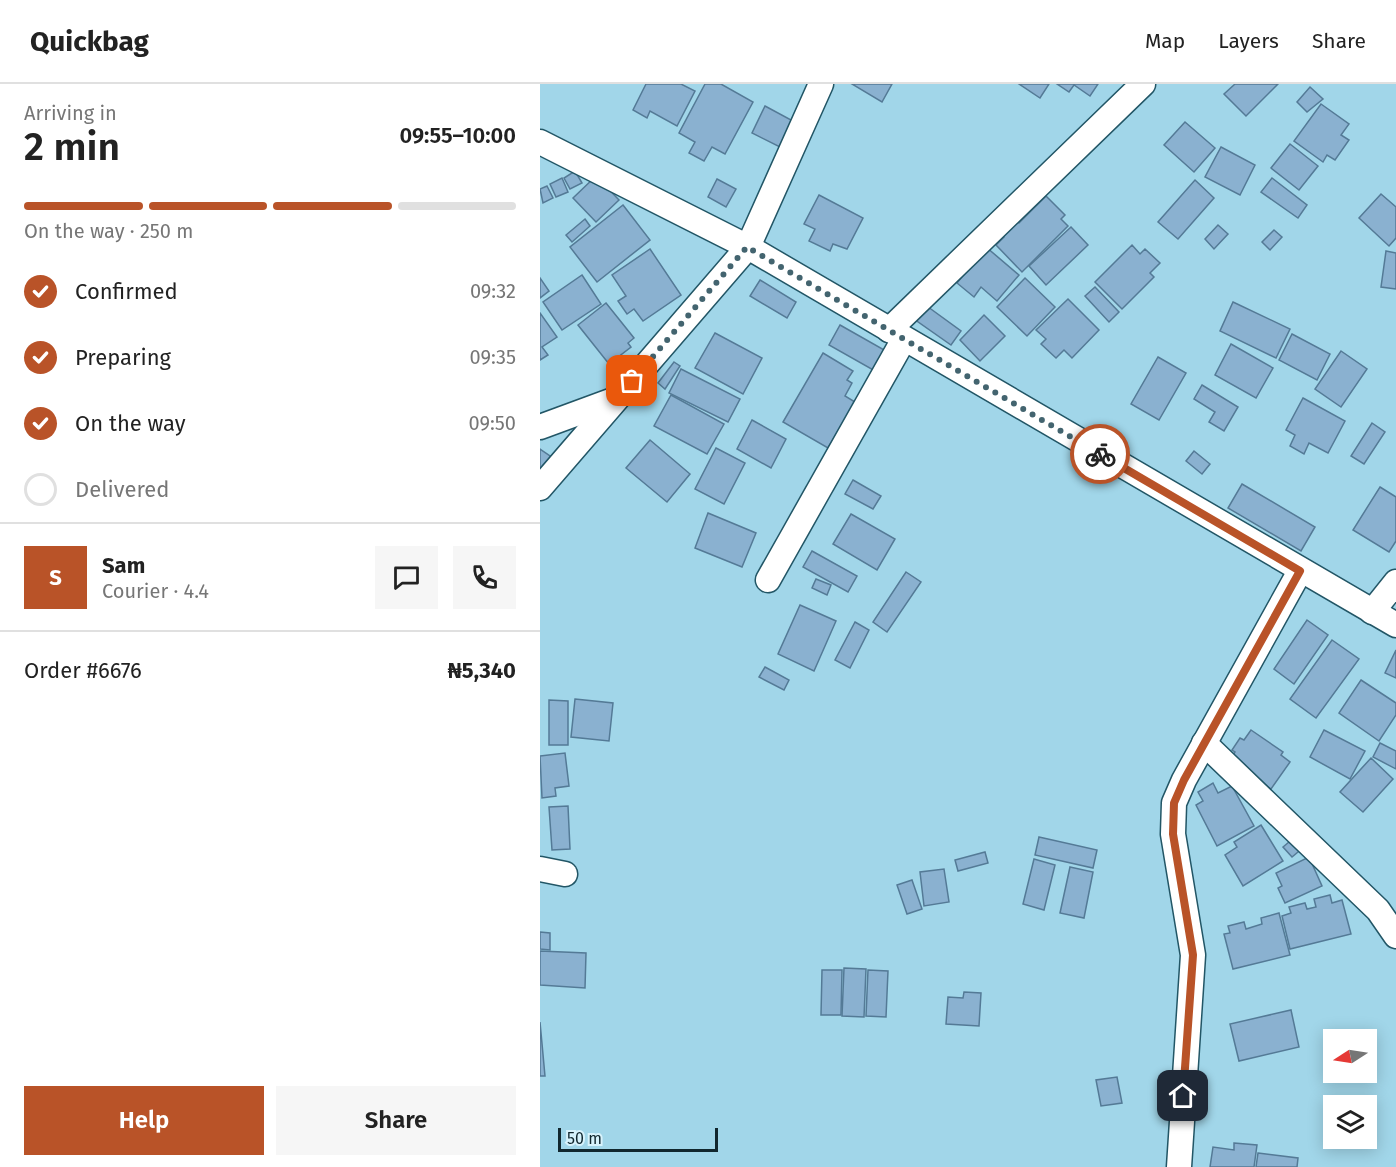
<!DOCTYPE html>
<meta charset="utf-8">
<style>
:root{--surface:#fff;--page:#f6f6f6;--text:#222;--muted:#767676;--line:#e0e0e0;--accent:#b95328}
body{margin:0;font-family:"Fira Sans",sans-serif;background:var(--page);color:var(--text);height:100vh;display:flex;flex-direction:column;font-size:22px;white-space:nowrap}
*{box-sizing:border-box;margin:0}
p{font-size:20px;color:var(--muted)}
.icon{flex:none;width:33px;height:33px;fill:none;stroke:currentColor;stroke-width:2;stroke-linecap:round;stroke-linejoin:round}
.map{position:relative;flex:1;overflow:hidden}
.sheet{display:flex;flex-direction:column;background:var(--surface);width:540px}
.sheet>*{flex:none}
.needle{width:39px;rotate:258deg}
.tools{position:absolute;left:783px;top:945px;display:grid;gap:12px}
.tools a{display:grid;place-items:center;width:54px;height:54px;border-radius:0px;background:var(--surface);box-shadow:0 3px 15px #0003;font-size:30px}
.scale{position:absolute;left:18px;bottom:15px;width:160px;box-sizing:border-box;padding-left:6px;border:3px solid #11272e;border-top:0;font-size:16px;line-height:21px;white-space:nowrap;color:#11272e;-webkit-text-stroke:4px #d8f3fc;paint-order:stroke}
.pin{position:absolute;display:grid;place-items:center;width:51px;height:51px;color:#fff;margin:-26px;border-radius:12px;box-shadow:0 3px 9px #0006}
.courier{position:absolute;display:grid;place-items:center;width:60px;height:60px;margin:-30px;border:4px solid #b95328;border-radius:50%;background:#fff;color:#222;box-shadow:0 2px 8px #0007}
.headline em{font-style:normal;font-weight:600}
.headline div{display:flex;flex-direction:column-reverse}
.headline{display:flex;align-items:center;justify-content:space-between;height:102px;padding:0 24px}
h1{font-size:39px;font-weight:600;line-height:45px}
.bar{display:grid;grid-template-columns:repeat(4,1fr);gap:9px 6px;align-content:center;height:72px;padding:0 24px}
.bar i{height:8px;border-radius:4px;background:var(--line)}
.bar .active{background:var(--accent)}
.bar p{grid-column:span 4}
.line{display:flex;align-items:center;gap:15px;padding:0 24px;border-top:2px solid var(--line)}
.line div{flex:1}
.round{display:grid;place-items:center;flex:none;width:63px;height:63px;border-radius:0px;background:var(--page)}
ol{padding:0 24px;list-style:none}
li{display:flex;align-items:center;gap:18px;height:66px}
li p{margin-inline-start:auto}
li .icon{padding:6px;border-radius:50%;background:var(--accent);color:#fff;stroke-width:4}
li:last-child{color:var(--muted)}
li i{width:33px;height:33px;border:3px solid var(--line);border-radius:50%}
.primary-button{display:flex;gap:12px;margin-top:auto;padding:12px 24px}
.primary-button a{flex:1;height:69px;border-radius:0px;background:var(--accent);color:#fff;font-size:24px;font-weight:600;line-height:69px;text-align:center}
.primary-button a+a{background:var(--page);color:var(--text)}
header{display:flex;align-items:center;gap:36px;box-sizing:border-box;height:84px;padding:0 30px;background:var(--surface);border-bottom:2px solid var(--line)}
header strong{font-size:28px}
nav{display:flex;gap:33px;margin-inline-start:auto;font-size:21px}
main{display:flex;flex:1;min-height:0}
.map>svg:first-child{display:block}
</style>
<header>
<strong>Quickbag</strong>
<nav><a>Map</a><a>Layers</a><a>Share</a></nav>
</header>
<main>
<section class="sheet">
<div class="headline"><div><h1>2 min</h1><p>Arriving in</p></div><em>09:55–10:00</em></div>
<div class="bar"><i class="active"></i><i class="active"></i><i class="active"></i><i></i><p>On the way · 250 m</p></div>
<ol>
<li><svg class="icon" aria-label="check" viewBox="0 0 24 24"><path d="M5 12l5 5 9-10"/></svg>Confirmed<p>09:32</p></li>
<li><svg class="icon" aria-label="check" viewBox="0 0 24 24"><path d="M5 12l5 5 9-10"/></svg>Preparing<p>09:35</p></li>
<li><svg class="icon" aria-label="check" viewBox="0 0 24 24"><path d="M5 12l5 5 9-10"/></svg>On the way<p>09:50</p></li>
<li><i></i>Delivered</li>
</ol>
<div class="line" style="height:108px"><b class="round" style="background:var(--accent);color:#fff">S</b><div><b>Sam</b><p>Courier · 4.4</p></div><a class="round"><svg class="icon" aria-label="chat" viewBox="0 0 24 24"><path d="M4 5h16v11H9l-5 4z"/></svg></a><a class="round"><svg class="icon" aria-label="phone" viewBox="0 0 24 24"><path d="M5 4h4l2 5-3 2q2 4 5 5l2-3 5 2v4C11 20 4 13 5 4z"/></svg></a></div>
<div class="line" style="height:78px"><div>Order #6676</div><b>₦5,340</b></div>
<div class="primary-button"><a>Help</a><a>Share</a></div>
</section>
<div class="map">
<svg width="856" height="1083" viewBox="0 0 856 1083">
<rect width="100%" height="100%" fill="#a1d6e9"/>
<!-- building -->
<g fill="#8ab1d0" stroke="#547a96" stroke-width="1.5">
<polygon points="106,0 141,0 155,7 137,42 110,27 107,34 93,26"/>
<polygon points="165,0 181,0 213,18 185,70 172,63 164,77 149,69 155,58 139,49"/>
<polygon points="312,0 352,0 342,18"/>
<polygon points="479,0 509,0 500,14"/>
<polygon points="517,0 558,0 550,12 534,1 529,8"/>
<polygon points="695,0 738,0 706,32 684,10"/>
<polygon points="770,3 783,15 767,28 757,18"/>
<polygon points="781,20 809,40 801,51 809,56 795,76 787,71 783,78 754,57"/>
<polygon points="225,22 253,37 240,63 212,49"/>
<polygon points="645,38 675,64 654,88 624,61"/>
<polygon points="750,60 778,82 759,106 731,84"/>
<polygon points="681,63 715,81 700,111 665,93"/>
<polygon points="35,87 42,99 30,105 24,94"/>
<polygon points="56,92 79,116 56,138 33,114"/>
<polygon points="22,94 28,108 16,113 10,100"/>
<polygon points="732,94 767,121 758,134 721,108"/>
<polygon points="177,95 196,105 186,123 168,113"/>
<polygon points="655,96 674,114 638,155 618,138"/>
<polygon points="7,102 13,114 3,119 0,105"/>
<polygon points="841,110 856,123 856,154 849,162 819,134"/>
<polygon points="279,111 323,134 307,165 293,160 290,167 269,157 275,145 264,140"/>
<polygon points="506,112 525,131 521,135 528,142 482,188 456,161 464,153 457,146 472,131 479,139"/>
<polygon points="83,121 110,156 57,198 30,163"/>
<polygon points="45,135 50,142 32,158 26,151"/>
<polygon points="678,141 688,150 674,165 665,155"/>
<polygon points="531,143 548,161 506,201 489,182"/>
<polygon points="734,146 742,153 730,166 722,158"/>
<polygon points="592,161 600,170 605,165 620,179 610,189 614,193 582,225 555,198"/>
<polygon points="446,163 479,191 457,217 441,203 434,213 417,199"/>
<polygon points="110,165 141,211 103,237 94,225 87,230 78,217 86,212 72,191"/>
<polygon points="846,167 856,169 856,205 841,203"/>
<polygon points="42,191 61,220 22,246 3,218"/>
<polygon points="0,194 9,207 0,214"/>
<polygon points="485,194 515,223 487,252 457,223"/>
<polygon points="220,196 256,218 247,234 210,212"/>
<polygon points="555,203 579,228 569,238 545,212"/>
<polygon points="528,215 559,246 532,274 524,266 516,274 501,260 506,255 496,246"/>
<polygon points="693,218 750,245 736,274 680,247"/>
<polygon points="66,219 94,254 88,259 91,263 69,280 38,241"/>
<polygon points="384,220 421,247 411,261 374,235"/>
<polygon points="0,229 17,253 2,263 8,271 0,276"/>
<polygon points="444,231 465,252 440,277 420,256"/>
<polygon points="300,241 346,267 335,287 289,261"/>
<polygon points="175,249 222,274 203,310 155,284"/>
<polygon points="752,250 790,270 777,296 739,276"/>
<polygon points="691,260 733,284 716,314 675,291"/>
<polygon points="801,267 827,285 801,323 775,305"/>
<polygon points="283,269 313,287 307,296 312,299 305,312 315,318 288,364 243,338"/>
<polygon points="618,273 646,289 619,336 591,320"/>
<polygon points="134,278 140,282 125,305 118,299"/>
<polygon points="141,285 200,315 188,338 129,309"/>
<polygon points="662,301 698,323 684,347 669,338 675,328 654,315"/>
<polygon points="131,311 184,340 167,370 114,342"/>
<polygon points="763,314 805,337 788,369 769,359 764,370 750,362 755,351 746,346"/>
<polygon points="212,336 246,355 231,384 197,365"/>
<polygon points="832,339 845,348 824,380 811,372"/>
<polygon points="110,356 150,390 127,418 86,384"/>
<polygon points="176,364 205,379 184,420 155,405"/>
<polygon points="0,365 13,374 0,392"/>
<polygon points="654,367 670,380 662,390 646,377"/>
<polygon points="313,396 341,412 333,425 305,410"/>
<polygon points="702,400 775,443 761,467 688,424"/>
<polygon points="840,403 856,413 856,457 849,468 813,446"/>
<polygon points="168,429 216,449 202,483 155,464"/>
<polygon points="311,430 355,455 337,486 293,460"/>
<polygon points="272,467 317,492 308,508 263,483"/>
<polygon points="366,488 381,498 347,548 333,538"/>
<polygon points="276,495 291,501 287,511 272,504"/>
<polygon points="260,521 296,537 274,587 238,570"/>
<polygon points="767,536 788,551 754,600 734,585"/>
<polygon points="315,538 329,546 310,584 295,576"/>
<polygon points="792,556 819,575 776,634 750,615"/>
<polygon points="856,566 856,594 845,589"/>
<polygon points="225,583 249,596 244,606 219,593"/>
<polygon points="821,596 856,619 856,631 839,657 799,629"/>
<polygon points="35,615 73,619 69,657 31,653"/>
<polygon points="9,616 28,617 28,661 9,661"/>
<polygon points="711,646 743,668 741,671 750,678 731,705 690,676 695,668 692,666 700,654 704,656"/>
<polygon points="784,646 825,667 810,695 770,673"/>
<polygon points="840,659 856,667 856,685 833,673"/>
<polygon points="25,669 29,702 15,704 16,712 2,714 0,672"/>
<polygon points="831,674 853,695 823,728 800,708"/>
<polygon points="673,699 678,709 692,702 714,742 677,762 656,721 663,717 658,708"/>
<polygon points="28,722 30,765 12,766 9,723"/>
<polygon points="721,741 743,777 703,802 685,771 697,763 694,758"/>
<polygon points="499,753 557,766 553,784 495,771"/>
<polygon points="755,753 764,763 752,773 743,763"/>
<polygon points="445,768 448,779 418,787 415,776"/>
<polygon points="769,773 782,802 745,819 738,804 742,802 736,789"/>
<polygon points="494,775 515,781 504,826 483,820"/>
<polygon points="530,783 553,788 544,834 520,829"/>
<polygon points="404,785 409,818 384,822 380,788"/>
<polygon points="372,796 382,825 367,830 357,801"/>
<polygon points="790,811 792,819 802,816 811,850 750,865 742,832 751,829 749,823 765,819 767,825 776,823 774,815"/>
<polygon points="739,829 750,871 693,885 684,850 690,849 688,842 704,838 706,845 722,840 721,834"/>
<polygon points="0,848 10,849 10,866 0,865"/>
<polygon points="0,867 46,869 45,904 0,901"/>
<polygon points="304,884 326,885 324,933 302,932"/>
<polygon points="282,886 302,886 301,931 281,931"/>
<polygon points="328,886 348,887 346,933 326,932"/>
<polygon points="424,908 441,909 439,942 406,940 408,913 423,914"/>
<polygon points="751,926 759,963 699,977 690,940"/>
<polygon points="0,938 5,992 0,992"/>
<polygon points="577,993 582,1019 561,1022 556,996"/>
<polygon points="694,1059 717,1061 714,1083 670,1083 673,1063 694,1066"/>
<polygon points="718,1069 758,1074 757,1083 716,1083"/>
</g>
<g fill="none" stroke-linecap="round" stroke-linejoin="round">
<!-- minor casing -->
<g stroke="#225666" stroke-width="27">
<g id="minor">
<polyline points="0,58 208,163 856,541"/>
<polyline points="349,246 603,0"/>
<polyline points="0,343 76,315"/>
<polyline points="0,404 208,163 281,0"/>
<polyline points="228,496 364,255"/>
<polyline points="832,528 856,498"/>
<polyline points="664,659 838,826 856,852"/>
<polyline points="0,785 25,790"/>
<polyline points="639,1083 653,871 633,750 634,719 644,696 760,487"/>
</g>
</g>
<!-- minor -->
<use href="#minor" stroke="#fff" stroke-width="24"/>
</g>
<g fill="none" stroke-linecap="round" stroke-linejoin="round">
<!-- done -->
<polyline stroke="#43646f" stroke-width="6" stroke-dasharray="0 10.8" points="92,297 207,163 560,370"/>
<!-- route -->
<polyline stroke="#b95328" stroke-width="8" points="560,370 760,487 644,696 634,719 633,750 653,871 643,1012"/>
</g>
</svg>
<div class="tools">
<a><svg class="needle" viewBox="-14 -14 28 28"><path d="M0-13l5 13h-10z" fill="#e53935"/><path d="M0 13l5-13h-10z" fill="#767676"/></svg></a>
<a><svg class="icon" aria-label="layers" viewBox="0 0 24 24"><path d="M12 4l9 5-9 5-9-5zM3 14l9 5 9-5"/></svg></a>
</div>
<div class="scale">50 m</div>
<div class="pin" style="left:92px;top:297px;background:#ea580c"><svg class="icon" aria-label="bag" viewBox="0 0 24 24"><path d="M5 8h14l-1 12H6zM9 8a3 3 0 0 1 6 0"/></svg></div>
<div class="pin" style="left:643px;top:1012px;background:#1f2937"><svg class="icon" aria-label="home" viewBox="0 0 24 24"><path d="M3 11l9-7 9 7M6 9v11h12V9"/></svg></div>
<div class="courier" style="left:560px;top:370px"><svg class="icon" aria-label="bike" viewBox="0 0 24 24"><circle cx="6" cy="16" r="4"/><circle cx="18" cy="16" r="4"/><path d="M6 16l4-8h5l3 8M10 8l3 8H6M13 5h3"/></svg></div>
</div>
</main>
